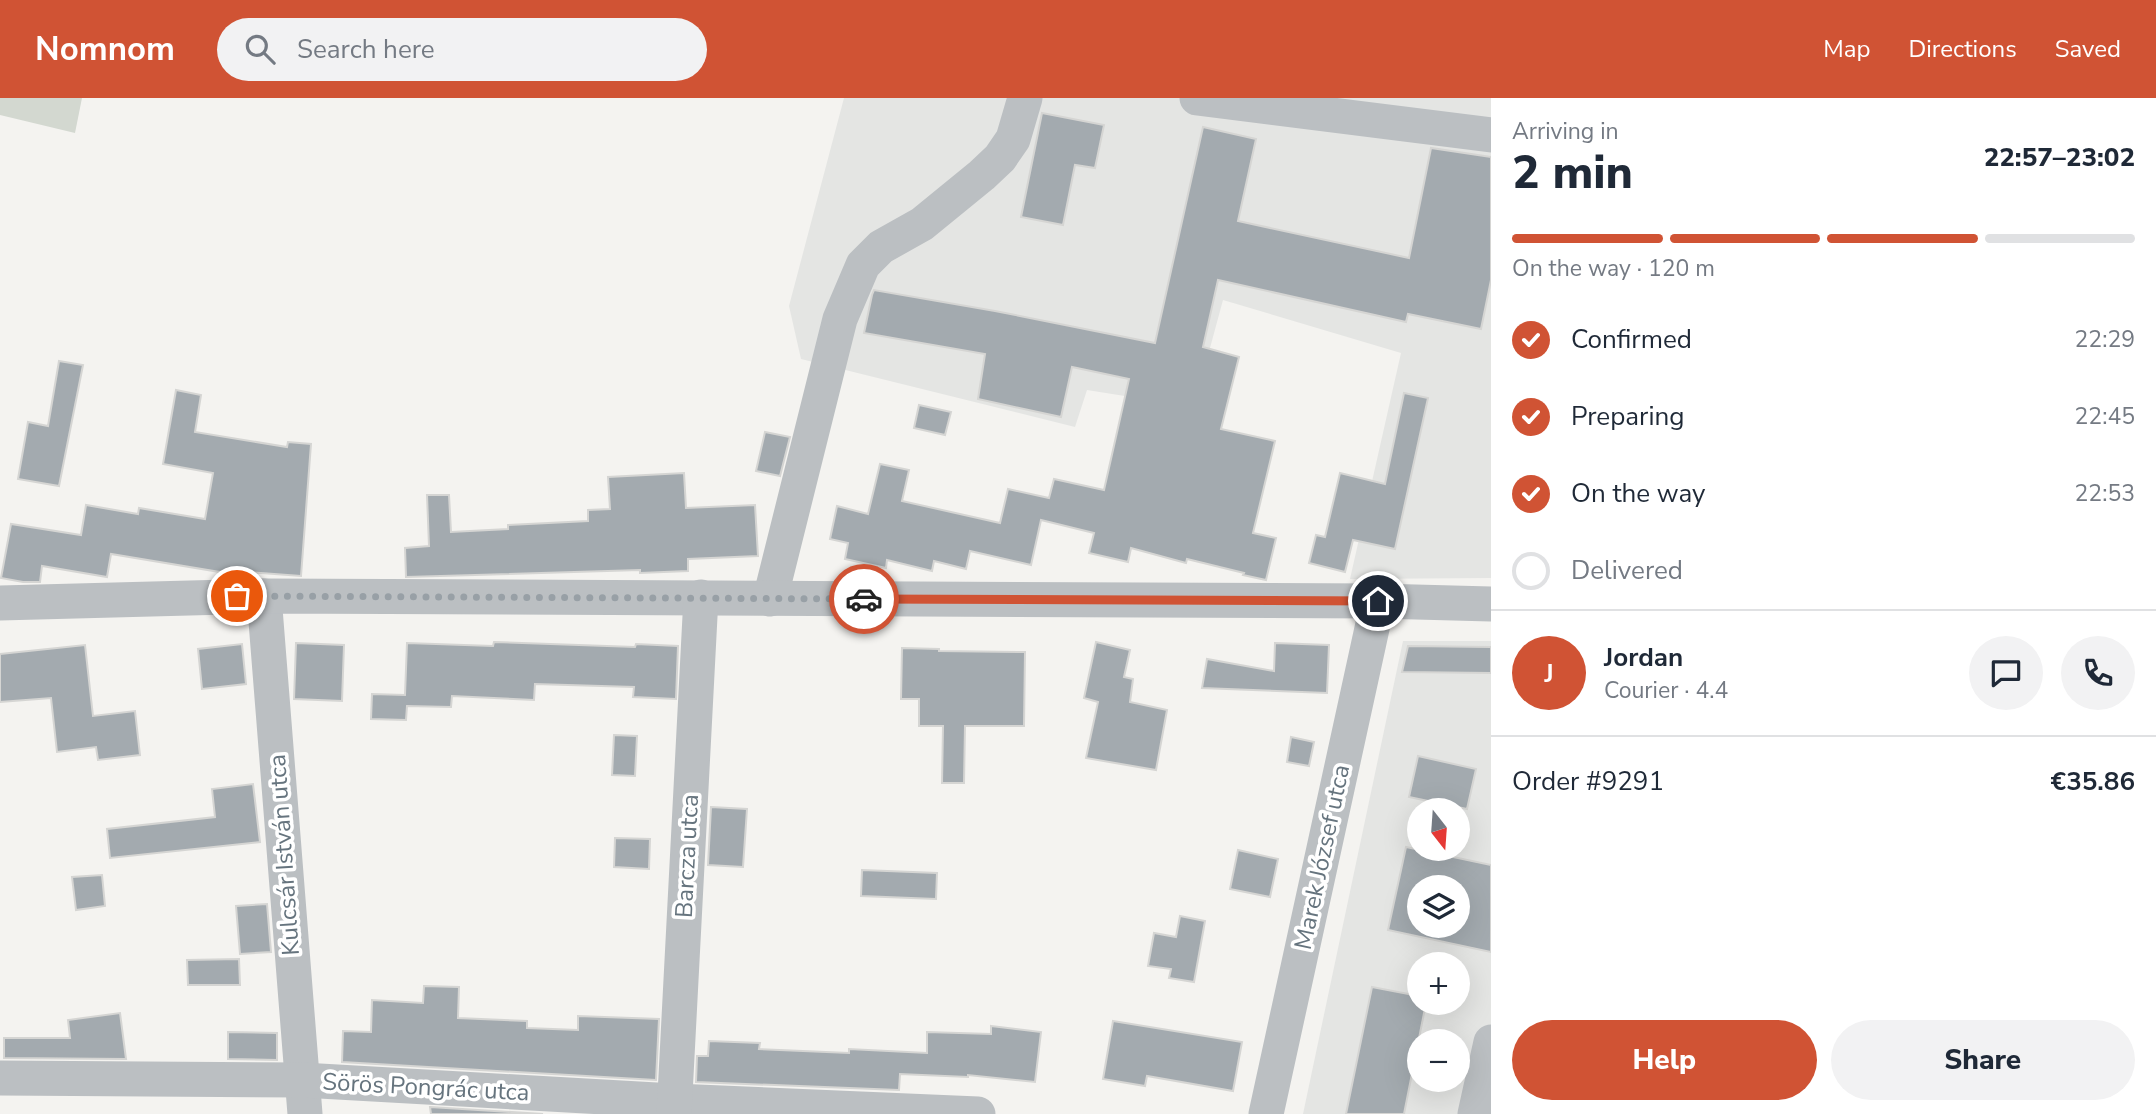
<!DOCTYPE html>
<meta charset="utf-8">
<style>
:root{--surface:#fff;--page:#f2f2f3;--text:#1f2937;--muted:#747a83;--line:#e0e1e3;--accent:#d05334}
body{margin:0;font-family:"Nunito Sans",sans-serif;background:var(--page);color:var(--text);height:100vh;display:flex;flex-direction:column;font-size:26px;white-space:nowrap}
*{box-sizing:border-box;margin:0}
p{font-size:23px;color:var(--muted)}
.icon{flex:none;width:38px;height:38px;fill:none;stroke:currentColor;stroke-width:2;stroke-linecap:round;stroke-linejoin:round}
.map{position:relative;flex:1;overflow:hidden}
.side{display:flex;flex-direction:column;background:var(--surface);width:665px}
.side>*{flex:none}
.needle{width:46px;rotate:163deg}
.controls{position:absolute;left:1407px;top:700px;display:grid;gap:14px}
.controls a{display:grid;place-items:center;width:63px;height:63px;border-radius:50%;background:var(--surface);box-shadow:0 7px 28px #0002;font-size:35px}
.pin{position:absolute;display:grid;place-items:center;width:60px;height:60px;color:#fff;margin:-30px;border:4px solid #fff;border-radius:50%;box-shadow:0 2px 7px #0007}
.courier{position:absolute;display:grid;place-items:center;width:70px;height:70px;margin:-35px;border:5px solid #d05334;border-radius:50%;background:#fff;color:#222;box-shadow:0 2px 9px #0007}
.head em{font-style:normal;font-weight:800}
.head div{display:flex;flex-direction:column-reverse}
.head{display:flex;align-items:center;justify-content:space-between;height:119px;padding:0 21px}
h1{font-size:46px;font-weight:800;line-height:52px}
.bar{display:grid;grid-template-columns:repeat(4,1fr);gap:10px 7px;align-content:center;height:84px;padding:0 21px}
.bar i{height:9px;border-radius:5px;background:var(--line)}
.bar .on{background:var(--accent)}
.bar p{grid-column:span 4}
.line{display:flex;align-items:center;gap:18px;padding:0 21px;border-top:2px solid var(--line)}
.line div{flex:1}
.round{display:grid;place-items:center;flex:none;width:74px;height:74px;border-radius:37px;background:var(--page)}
ol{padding:0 21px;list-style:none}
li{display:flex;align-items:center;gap:21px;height:77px}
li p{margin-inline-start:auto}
li .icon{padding:7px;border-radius:50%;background:var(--accent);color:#fff;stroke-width:4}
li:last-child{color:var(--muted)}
li i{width:38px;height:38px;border:4px solid var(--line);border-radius:50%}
.primary-button{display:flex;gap:14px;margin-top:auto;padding:14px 21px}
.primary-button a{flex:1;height:80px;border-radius:42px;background:var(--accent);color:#fff;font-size:28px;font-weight:800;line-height:80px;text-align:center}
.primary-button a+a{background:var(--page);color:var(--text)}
header{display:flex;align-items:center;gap:42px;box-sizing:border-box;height:98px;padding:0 35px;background:var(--accent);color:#fff}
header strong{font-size:33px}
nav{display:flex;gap:38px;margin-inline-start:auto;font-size:24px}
.search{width:490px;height:63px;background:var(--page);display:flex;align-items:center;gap:18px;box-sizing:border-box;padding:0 24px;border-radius:38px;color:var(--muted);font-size:26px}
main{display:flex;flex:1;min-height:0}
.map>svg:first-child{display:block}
</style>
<header>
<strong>Nomnom</strong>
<div class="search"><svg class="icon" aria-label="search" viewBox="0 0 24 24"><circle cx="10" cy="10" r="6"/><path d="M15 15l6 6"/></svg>Search here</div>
<nav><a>Map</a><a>Directions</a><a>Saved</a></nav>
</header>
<main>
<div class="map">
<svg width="1491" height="1016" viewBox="0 0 1491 1016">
<rect width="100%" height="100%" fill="#f4f3f0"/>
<!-- built -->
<g fill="#e4e5e3" fill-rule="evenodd">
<polygon points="844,0 1491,0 1491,480 1350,481 1401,255 1223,202 1194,309 1087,292 1075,329 801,261 789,208"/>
<path d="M 1403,543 L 1491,543 L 1491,1016 L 1303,1016 ZM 1419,712 L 1458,712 L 1458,751 L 1419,751 ZM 1419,789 L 1458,789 L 1458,828 L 1419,828 ZM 1419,866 L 1458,866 L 1458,905 L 1419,905 ZM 1419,943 L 1458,943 L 1458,982 L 1419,982 Z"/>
</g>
<!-- green -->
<polygon fill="#d3d8d0" points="0,0 82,0 75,35 0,17"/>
<!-- building -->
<g fill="#a3aaaf" stroke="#d5d5d3" stroke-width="2" fill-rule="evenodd">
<polygon points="1042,15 1104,27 1095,70 1075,67 1063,127 1021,119"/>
<polygon points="1203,29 1256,41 1238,123 1409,160 1431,50 1491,59 1491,182 1481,231 1408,216 1406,224 1218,182 1203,249 1239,259 1221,331 1275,343 1253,435 1276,440 1266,482 1243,477 1244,475 1187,461 1186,465 1131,450 1128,464 1089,455 1094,435 1041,422 1031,467 970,453 966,471 934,463 932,473 887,462 886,470 845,461 848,445 830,441 837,408 868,416 880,366 909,372 902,403 1000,425 1008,391 1049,400 1054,381 1104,392 1129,281 1072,269 1061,319 978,301 985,256 864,235 872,197 874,192 995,213 1155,245"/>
<polygon points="59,263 83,267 59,388 18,381 28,324 48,328"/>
<polygon points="176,292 201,297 195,334 287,349 288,344 311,346 301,478 233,473 232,476 111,456 107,479 42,468 40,484 23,484 1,480 11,426 81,437 86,407 138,416 139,410 205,421 213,375 163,366"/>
<polygon points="1404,295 1428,300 1395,451 1353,442 1345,474 1309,465 1316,437 1325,439 1340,375 1385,386"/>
<polygon points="919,307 951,314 945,337 914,330"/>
<polygon points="765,334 790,339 780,378 756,373"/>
<polygon points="684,375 686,410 755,407 758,458 688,461 688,473 640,475 640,472 406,479 405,450 429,448 427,397 449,397 451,434 508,431 508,427 588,423 588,412 610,411 608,379"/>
<polygon points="494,544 635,549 636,546 678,548 676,601 633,599 634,589 535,586 534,602 452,598 451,609 407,608 406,622 371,621 372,596 405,597 407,545 493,548"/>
<polygon points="1096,544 1130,552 1124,579 1133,581 1130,604 1167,612 1156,672 1086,660 1098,604 1084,600"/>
<polygon points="296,545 344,547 342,603 294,601"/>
<polygon points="1275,545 1329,547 1327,595 1202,590 1207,561 1274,573"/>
<polygon points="242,546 246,586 202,591 198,551"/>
<polygon points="85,547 93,618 135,613 140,657 98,662 96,649 57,654 51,600 0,604 0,556"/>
<polygon points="1408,548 1491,549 1491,575 1402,574"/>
<polygon points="902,550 939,551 939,553 1025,554 1024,628 965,628 964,685 942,685 943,628 919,628 919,601 901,601"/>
<polygon points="614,637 637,638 635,678 612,677"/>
<polygon points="1291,639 1314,644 1309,668 1287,664"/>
<polygon points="1418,658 1476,671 1467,711 1409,699"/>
<polygon points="253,686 260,744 110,760 107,731 215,719 212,691"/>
<polygon points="711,709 747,711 743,769 708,767"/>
<polygon points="615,740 650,741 649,771 614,769"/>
<path d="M 1406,749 L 1491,767 L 1491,854 L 1388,832 ZM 1419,789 L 1458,789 L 1458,828 L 1419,828 Z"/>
<polygon points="1238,752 1278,761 1270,799 1230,791"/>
<polygon points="862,772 937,775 936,801 861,798"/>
<polygon points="102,777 105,808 76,812 72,779"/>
<polygon points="267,806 271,854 240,856 236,808"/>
<polygon points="1180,818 1205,823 1194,884 1169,880 1171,871 1148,868 1154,835 1176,839"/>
<polygon points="239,861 240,887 188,887 187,862"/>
<polygon points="424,888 459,889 458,920 527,923 527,930 578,932 578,918 659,921 656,982 342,964 343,933 371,934 372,902 423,905"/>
<polygon points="1372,889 1419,898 1419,905 1426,905 1404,1016 1346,1016"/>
<polygon points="120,915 126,961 4,960 4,940 70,940 68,922"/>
<polygon points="1113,923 1242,944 1233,993 1147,978 1145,988 1103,981"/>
<polygon points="991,928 1041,934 1035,984 968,977 968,979 900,976 899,992 696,984 697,958 708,958 709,943 760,945 759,951 849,955 849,951 927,955 927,934 991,936"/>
<polygon points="228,934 277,935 277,962 228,961"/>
<polygon points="430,1009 543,1016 431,1016"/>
</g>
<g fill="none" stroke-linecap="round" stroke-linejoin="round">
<!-- minor -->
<g stroke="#bbbfc2" stroke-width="35">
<polyline points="1197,0 1491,37"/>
<polyline points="264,498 305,1016"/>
<polyline points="770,501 840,221 863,167 881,149 922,126 982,77 1000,60 1013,41 1025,0"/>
<polyline points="0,505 264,498 1378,503 1491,506"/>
<polyline points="0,980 302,982 674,1003 978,1016"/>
<polyline points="674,1016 701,499"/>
<polyline points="1266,1016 1378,503"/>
<polyline points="1475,1016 1491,944"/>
</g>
</g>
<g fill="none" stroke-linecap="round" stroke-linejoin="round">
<!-- done -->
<polyline stroke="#98a0a6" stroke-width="7" stroke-dasharray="0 12.6" points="237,498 864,501"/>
<!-- route -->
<polyline stroke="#d05334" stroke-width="9" points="864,501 1378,503"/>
</g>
<g text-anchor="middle" stroke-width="7" stroke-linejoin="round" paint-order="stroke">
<!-- street labels -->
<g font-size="24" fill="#66747e" stroke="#fff">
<text transform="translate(284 757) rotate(-94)" y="8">Kulcsár István utca</text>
<text transform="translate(687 758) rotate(-87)" y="8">Barcza utca</text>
<text transform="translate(1322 759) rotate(-78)" y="8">Marek József utca</text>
<text transform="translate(426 989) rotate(3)" y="8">Sörös Pongrác utca</text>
</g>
</g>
</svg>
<div class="controls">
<a><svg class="needle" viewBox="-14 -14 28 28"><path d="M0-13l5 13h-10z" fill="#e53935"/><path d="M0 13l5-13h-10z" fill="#747a83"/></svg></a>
<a><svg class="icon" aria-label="layers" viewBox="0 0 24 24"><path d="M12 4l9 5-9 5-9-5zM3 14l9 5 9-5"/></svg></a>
<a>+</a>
<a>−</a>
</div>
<div class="pin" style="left:237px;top:498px;background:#ea580c"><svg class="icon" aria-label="bag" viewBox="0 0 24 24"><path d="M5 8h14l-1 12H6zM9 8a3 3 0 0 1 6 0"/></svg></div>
<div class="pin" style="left:1378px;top:503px;background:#1f2937"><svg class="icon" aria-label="home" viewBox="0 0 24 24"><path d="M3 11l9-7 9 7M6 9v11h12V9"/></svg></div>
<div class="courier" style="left:864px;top:501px"><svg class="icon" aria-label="car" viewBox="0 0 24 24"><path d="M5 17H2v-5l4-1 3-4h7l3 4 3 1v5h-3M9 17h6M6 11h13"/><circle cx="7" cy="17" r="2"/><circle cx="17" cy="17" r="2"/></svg></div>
</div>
<section class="side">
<div class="head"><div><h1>2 min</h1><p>Arriving in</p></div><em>22:57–23:02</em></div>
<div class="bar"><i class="on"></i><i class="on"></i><i class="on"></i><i></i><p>On the way · 120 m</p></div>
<ol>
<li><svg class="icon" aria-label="check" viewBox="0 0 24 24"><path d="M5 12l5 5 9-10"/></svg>Confirmed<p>22:29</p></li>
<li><svg class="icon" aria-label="check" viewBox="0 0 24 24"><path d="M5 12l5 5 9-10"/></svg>Preparing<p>22:45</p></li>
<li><svg class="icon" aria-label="check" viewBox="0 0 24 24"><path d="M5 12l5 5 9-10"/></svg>On the way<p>22:53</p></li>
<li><i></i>Delivered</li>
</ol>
<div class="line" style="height:126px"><b class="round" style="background:var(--accent);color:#fff">J</b><div><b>Jordan</b><p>Courier · 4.4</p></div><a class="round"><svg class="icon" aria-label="chat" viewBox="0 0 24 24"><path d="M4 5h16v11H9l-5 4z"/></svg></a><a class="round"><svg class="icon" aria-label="phone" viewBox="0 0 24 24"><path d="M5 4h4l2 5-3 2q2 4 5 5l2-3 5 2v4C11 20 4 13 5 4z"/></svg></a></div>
<div class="line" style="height:91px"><div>Order #9291</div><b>€35.86</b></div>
<div class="primary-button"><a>Help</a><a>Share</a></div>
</section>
</main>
